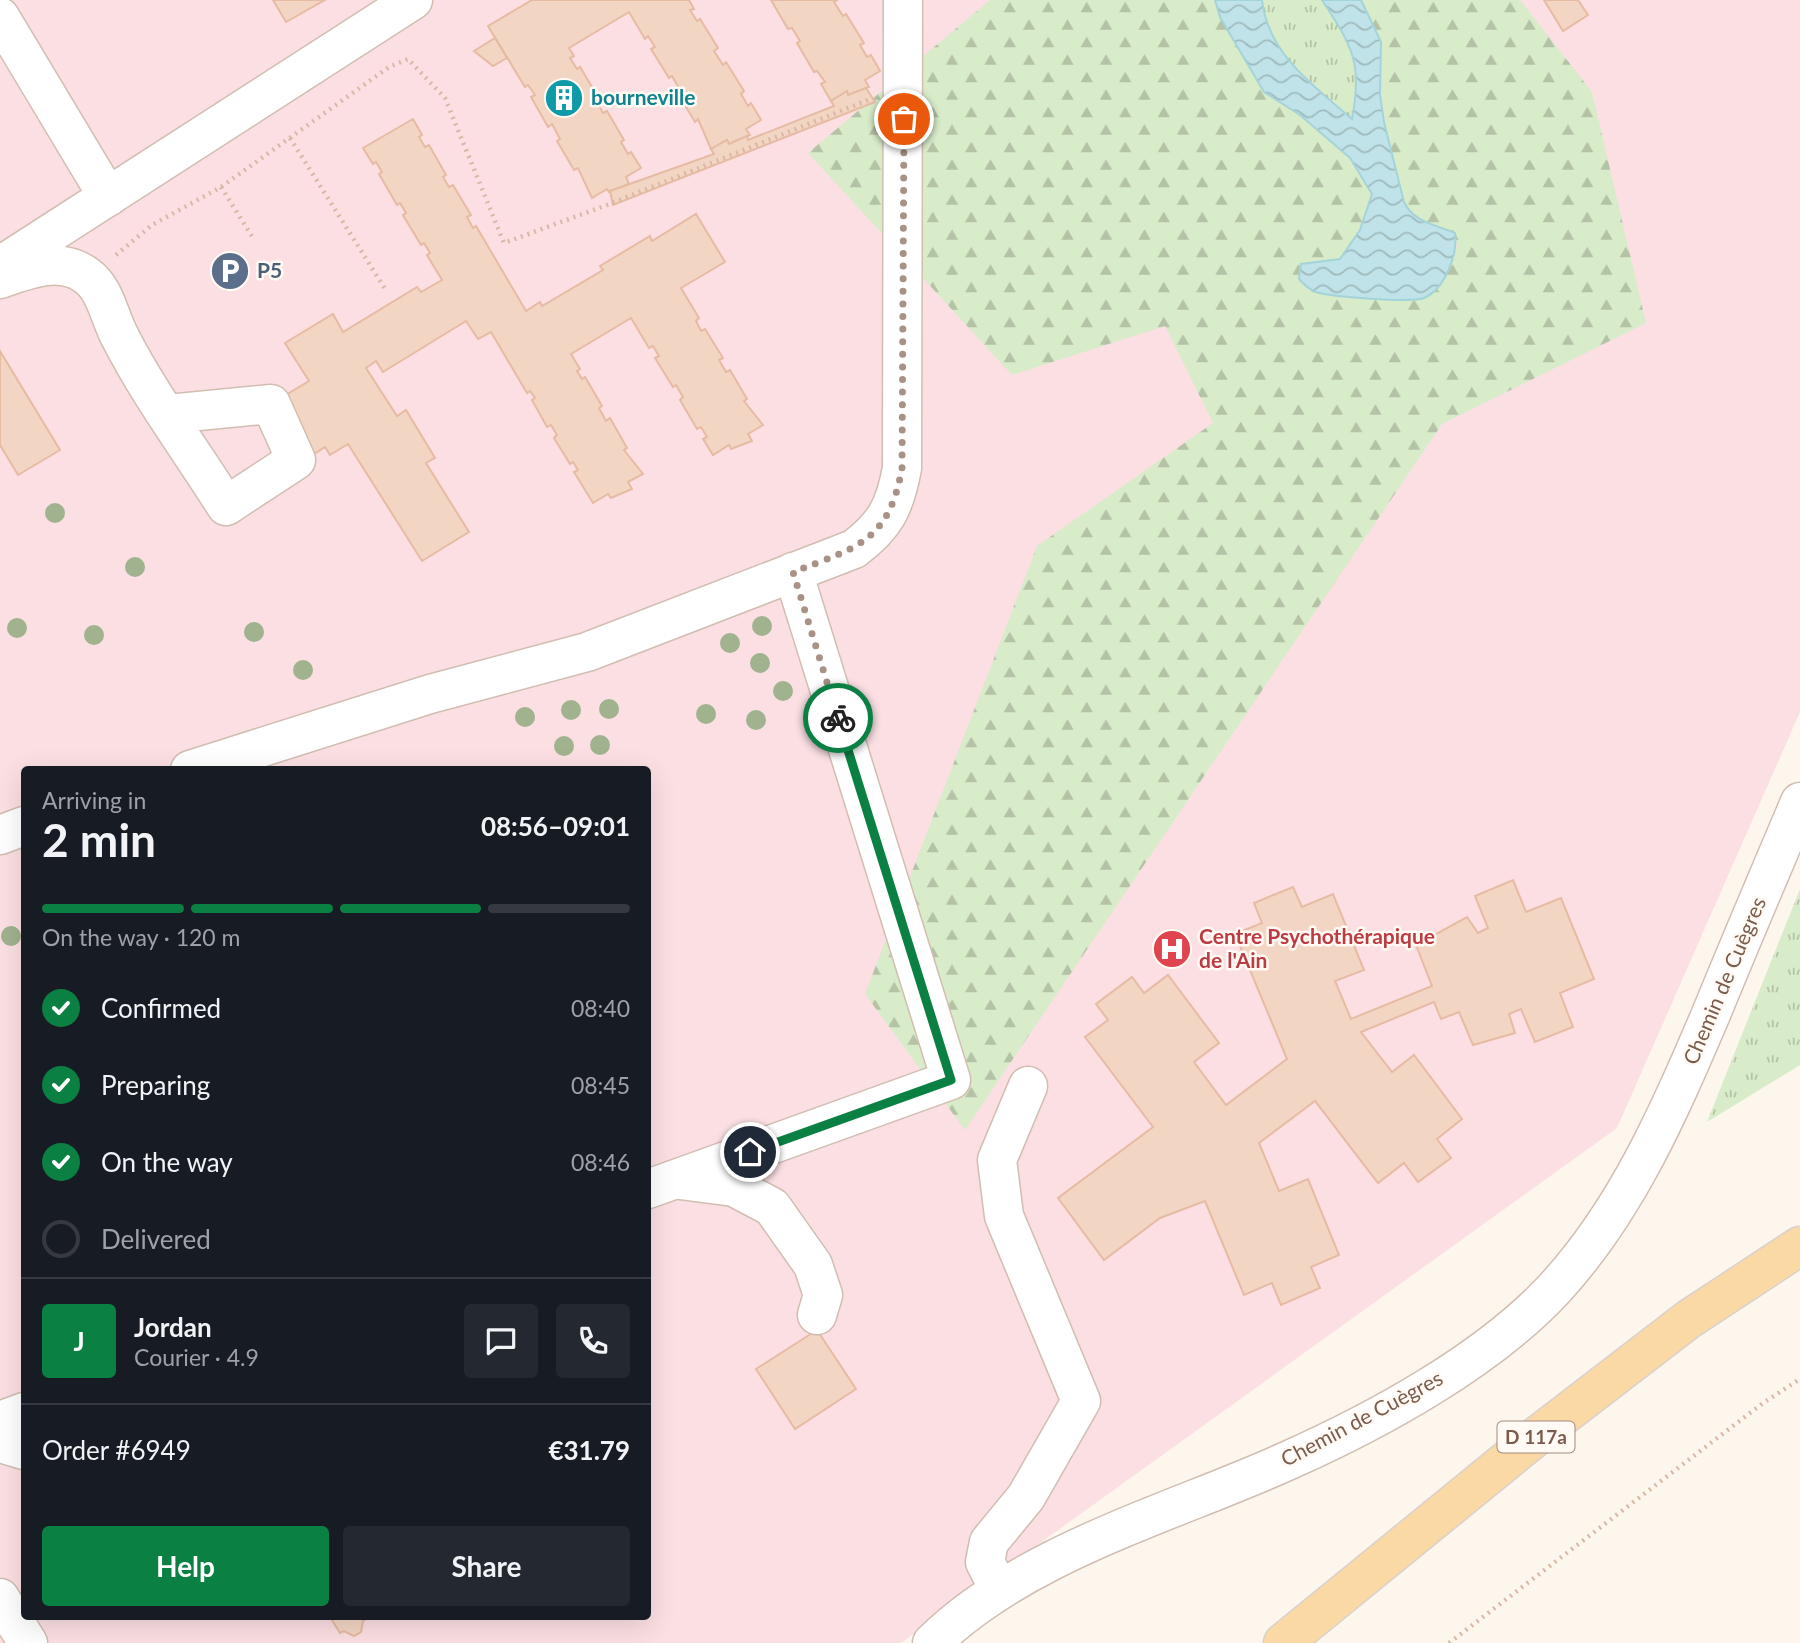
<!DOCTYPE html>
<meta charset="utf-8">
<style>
:root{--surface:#171b24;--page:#242831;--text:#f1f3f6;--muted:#9ea1a6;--line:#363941;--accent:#0b8043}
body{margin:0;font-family:Lato,sans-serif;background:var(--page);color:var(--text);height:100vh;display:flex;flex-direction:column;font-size:26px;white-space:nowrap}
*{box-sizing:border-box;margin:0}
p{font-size:23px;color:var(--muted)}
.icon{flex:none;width:38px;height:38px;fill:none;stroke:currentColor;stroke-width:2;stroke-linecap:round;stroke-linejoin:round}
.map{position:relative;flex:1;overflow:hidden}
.drawer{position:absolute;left:21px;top:766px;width:630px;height:854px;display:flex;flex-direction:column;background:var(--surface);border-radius:7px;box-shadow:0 7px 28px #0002}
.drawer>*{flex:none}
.pin{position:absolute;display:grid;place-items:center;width:60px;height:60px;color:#fff;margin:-30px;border:4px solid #fff;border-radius:50%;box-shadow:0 2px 7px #0007}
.courier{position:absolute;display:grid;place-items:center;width:70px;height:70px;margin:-35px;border:5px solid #0b8043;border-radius:50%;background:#fff;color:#222;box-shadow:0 2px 9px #0007}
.headline em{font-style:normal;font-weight:700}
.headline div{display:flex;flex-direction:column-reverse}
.headline{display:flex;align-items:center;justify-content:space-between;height:119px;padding:0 21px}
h1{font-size:46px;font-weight:700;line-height:52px}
.bar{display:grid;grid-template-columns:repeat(4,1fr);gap:10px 7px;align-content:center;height:84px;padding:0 21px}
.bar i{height:9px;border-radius:5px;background:var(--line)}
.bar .selected{background:var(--accent)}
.bar p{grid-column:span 4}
.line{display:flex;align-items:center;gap:18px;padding:0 21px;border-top:2px solid var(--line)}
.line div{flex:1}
.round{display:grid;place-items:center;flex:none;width:74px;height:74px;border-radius:7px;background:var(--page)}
ol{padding:0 21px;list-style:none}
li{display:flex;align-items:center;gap:21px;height:77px}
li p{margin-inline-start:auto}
li .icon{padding:7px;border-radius:50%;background:var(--accent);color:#fff;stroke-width:4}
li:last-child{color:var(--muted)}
li i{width:38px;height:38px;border:4px solid var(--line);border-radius:50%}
.cta{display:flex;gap:14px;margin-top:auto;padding:14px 21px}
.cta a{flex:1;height:80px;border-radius:7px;background:var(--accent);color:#fff;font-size:28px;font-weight:700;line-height:80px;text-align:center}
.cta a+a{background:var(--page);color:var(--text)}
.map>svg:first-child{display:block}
</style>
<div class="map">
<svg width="1800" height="1643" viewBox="0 0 1800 1643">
<defs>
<pattern id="grass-tufts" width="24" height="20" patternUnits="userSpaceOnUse" patternTransform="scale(1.75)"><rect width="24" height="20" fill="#d8ecc9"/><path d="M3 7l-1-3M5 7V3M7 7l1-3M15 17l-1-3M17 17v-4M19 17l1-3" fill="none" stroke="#b4c2a5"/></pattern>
<pattern id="forest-firs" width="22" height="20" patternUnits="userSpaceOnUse" patternTransform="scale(1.75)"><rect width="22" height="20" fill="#d8ecc9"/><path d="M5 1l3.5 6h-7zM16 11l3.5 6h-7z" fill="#b4c2a5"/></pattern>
<pattern id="water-waves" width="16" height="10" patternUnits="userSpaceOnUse" patternTransform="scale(1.75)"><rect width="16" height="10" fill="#bfe3e8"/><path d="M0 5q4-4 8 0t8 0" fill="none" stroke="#a0bbbe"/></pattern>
</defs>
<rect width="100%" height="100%" fill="#fdf6ec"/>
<!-- medical -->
<path fill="#fbdfe3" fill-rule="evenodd" d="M 0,0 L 1800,0 L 1800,712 L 1617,1128 L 901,1643 L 0,1643 ZM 24,770 L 648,770 L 648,1617 L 24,1617 Z"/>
<!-- grass -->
<g fill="url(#grass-tufts)">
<path d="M 1262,0 L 1322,0 C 1355,50 1359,59 1353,120 C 1315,86 1268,55 1262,0 Z"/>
<polygon points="1800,889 1800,1065 1707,1122"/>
</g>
<!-- forest -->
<path fill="url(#forest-firs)" d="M 990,0 L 1215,0 L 1220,17 L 1264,92 L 1300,115 L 1350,158 L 1372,194 L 1360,230 L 1340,260 L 1301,264 L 1363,296 L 1405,301 L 1442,281 L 1457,246 L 1455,233 C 1436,226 1412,221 1404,201 L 1384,122 L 1380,95 L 1381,42 L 1361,0 L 1520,0 L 1592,92 L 1646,323 L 1442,424 L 965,1130 L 865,994 L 1037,546 L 1213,423 L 1165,326 L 1012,375 L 808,153 Z"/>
<!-- water -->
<path fill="url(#water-waves)" stroke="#a5d3da" stroke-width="2" d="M 1215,0 L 1262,0 C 1268,54 1314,86 1352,119 C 1363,63 1352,46 1322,0 L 1361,0 L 1381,42 L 1380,95 L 1384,122 L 1404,202 C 1412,221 1436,225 1455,233 C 1458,254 1445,289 1424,298 C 1410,303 1331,297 1316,292 C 1309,289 1304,285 1299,279 L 1301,264 L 1340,259 L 1360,230 L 1372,194 L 1350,158 L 1300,115 L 1264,92 L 1220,17 Z"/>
<!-- building -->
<g fill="#f3d5c3" stroke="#e6bba3" stroke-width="2">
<polygon points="273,0 325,0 286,22"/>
<polygon points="532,0 689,0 694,9 690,10 697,21 700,19 718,48 714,51 723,65 726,62 744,91 741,94 748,106 751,103 761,120 746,129 750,135 729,144 727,140 711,149 698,119 695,122 677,92 680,90 672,76 669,78 651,49 655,47 648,36 645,39 629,12 569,48 574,56 570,58 577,69 580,67 598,97 595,99 603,113 607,111 624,140 621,142 628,154 631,152 641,168 626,177 629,184 609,192 607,189 592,198 578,168 574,170 557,141 560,139 552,124 548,127 531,97 535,95 528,85 525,87 488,26"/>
<polygon points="771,0 837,0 834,2 843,16 846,14 864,43 860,45 867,57 871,55 880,71 865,80 869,87 848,95 847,91 831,101 821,84 825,82 817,71 814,72 797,43 800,41 792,28 788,29"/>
<polygon points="1544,0 1578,0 1588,15 1563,31"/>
<polygon points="495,38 507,58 493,66 474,51"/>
<polygon points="866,88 875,102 613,205 610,191 714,154 711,149 727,140 729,144 747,136 748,140 834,106 831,101 847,91 848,95"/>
<polygon points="413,119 422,135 419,137 425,147 429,145 446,175 443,177 449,187 453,185 471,215 467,217 473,228 476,226 526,311 540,302 542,306 603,270 600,266 650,236 652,241 696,214 725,262 681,288 699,318 696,321 701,331 705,329 723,358 719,360 726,372 730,370 747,399 744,401 763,425 748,434 752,441 731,449 729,445 713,455 703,439 707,437 701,427 697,429 680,400 683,397 676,385 673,387 655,358 659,356 653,346 649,348 631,318 571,354 580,369 577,371 582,379 585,377 602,406 599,408 606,421 610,418 627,448 624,450 643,474 628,482 632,489 611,498 608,494 593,503 574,472 578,470 573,462 570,464 554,438 557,435 551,425 547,427 532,400 535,398 530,391 527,393 491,332 478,339 466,321 383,372 376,361 366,368 397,416 406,410 435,458 426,463 469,532 422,561 348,444 330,455 325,447 308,458 281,398 309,381 285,343 333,314 343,332 417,287 421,292 442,280 427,255 430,253 424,243 421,245 403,215 406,213 400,203 397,205 379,174 382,172 376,162 373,164 363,148"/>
<polygon points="0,351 60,450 18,475 0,445"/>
<polygon points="1513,880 1526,912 1561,898 1594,979 1560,993 1573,1027 1535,1042 1521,1009 1509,1014 1515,1033 1473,1045 1459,1012 1441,1019 1434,1002 1361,1032 1392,1072 1414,1055 1462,1119 1437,1139 1451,1158 1418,1182 1404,1163 1378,1183 1315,1101 1259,1143 1279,1191 1308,1179 1339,1255 1311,1267 1320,1288 1281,1305 1272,1283 1244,1295 1205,1201 1160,1218 1104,1260 1058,1198 1153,1127 1085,1037 1108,1020 1096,1004 1132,977 1144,993 1168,975 1219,1043 1194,1062 1226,1105 1287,1059 1235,934 1262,923 1254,903 1293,887 1302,907 1333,894 1364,970 1335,981 1351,1019 1432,986 1416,945 1467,917 1478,933 1488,928 1475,896"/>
<polygon points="817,1330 856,1389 795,1429 756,1369"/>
<polygon points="330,1617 370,1617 363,1621 361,1632 354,1636 344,1631 340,1633"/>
</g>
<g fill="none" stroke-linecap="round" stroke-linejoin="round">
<!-- minor casing -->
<g stroke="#d1beb0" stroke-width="41">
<g id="minor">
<polyline points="0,17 108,197"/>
<polyline points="0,266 413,0"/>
<path d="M 0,279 C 28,269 61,256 87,276 C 106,290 109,317 120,337 C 150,396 191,450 226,506 L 296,460 L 271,404 L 168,414"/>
<path d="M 190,770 L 430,694 L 587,652 L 854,549 C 885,526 895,507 902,468 L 903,0"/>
<polyline points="0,835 24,826"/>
<polyline points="680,1180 734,1187 772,1207 813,1265 823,1295 817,1315"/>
<polyline points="648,1189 951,1080 793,572"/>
<polyline points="0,1421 24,1412"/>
<polyline points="0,1443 24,1450"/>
<polyline points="999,1589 985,1562 989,1542 1026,1497 1081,1401 1004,1216 997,1160 1028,1086"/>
<polyline points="0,1598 28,1643"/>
<path d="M 932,1643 C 1023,1553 1172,1513 1287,1461 C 1377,1421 1487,1361 1554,1289 C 1627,1210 1669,1112 1711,1014 C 1740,943 1770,873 1800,802"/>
</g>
</g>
<!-- major casing -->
<g stroke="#dad1cd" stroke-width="41">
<polyline id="major" points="1283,1643 1533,1439 1689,1319 1800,1246"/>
</g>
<!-- path -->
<g stroke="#d9b8a5" stroke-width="4.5" stroke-dasharray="2 5" stroke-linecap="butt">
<polyline points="290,138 387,292"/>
<polyline points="221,187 253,238"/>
<polyline points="116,255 152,225 221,187 389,67 408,59 445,98 504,243 607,205 868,100"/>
<polyline points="1449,1643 1763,1403 1800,1379"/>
</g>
<!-- minor -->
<use href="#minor" stroke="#fff" stroke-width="38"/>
<!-- major -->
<use href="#major" stroke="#fbd9a5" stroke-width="38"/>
</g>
<!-- trees -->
<g fill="#a0b28e">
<circle cx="55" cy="513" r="10"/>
<circle cx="135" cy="567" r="10"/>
<circle cx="762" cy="626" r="10"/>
<circle cx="17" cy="628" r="10"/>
<circle cx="254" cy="632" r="10"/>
<circle cx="94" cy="635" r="10"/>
<circle cx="730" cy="643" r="10"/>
<circle cx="760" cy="663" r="10"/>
<circle cx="303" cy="670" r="10"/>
<circle cx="783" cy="691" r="10"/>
<circle cx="609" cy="709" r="10"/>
<circle cx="571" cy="710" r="10"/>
<circle cx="706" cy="714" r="10"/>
<circle cx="525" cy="717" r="10"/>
<circle cx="756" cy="720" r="10"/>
<circle cx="600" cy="745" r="10"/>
<circle cx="564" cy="746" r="10"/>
<circle cx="11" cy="936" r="10"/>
</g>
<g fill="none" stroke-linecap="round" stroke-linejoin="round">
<!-- done -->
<path stroke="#a89285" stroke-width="7" stroke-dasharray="0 12.6" d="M 838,718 L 793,572 C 856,548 889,542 902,468 L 904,119"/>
<!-- route -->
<polyline stroke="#0b8043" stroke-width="9" points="750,1152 951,1080 838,718"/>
</g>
<!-- icons -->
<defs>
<g id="building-disc" transform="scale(2.0125)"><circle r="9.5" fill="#0f9aa8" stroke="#fffaf3"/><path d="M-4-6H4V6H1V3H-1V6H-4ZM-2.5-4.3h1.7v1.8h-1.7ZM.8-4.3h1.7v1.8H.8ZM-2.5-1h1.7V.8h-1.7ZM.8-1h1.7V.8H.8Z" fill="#fff"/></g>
<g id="parking-disc" transform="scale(2.0125)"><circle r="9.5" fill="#5c6f8a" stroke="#fffaf3"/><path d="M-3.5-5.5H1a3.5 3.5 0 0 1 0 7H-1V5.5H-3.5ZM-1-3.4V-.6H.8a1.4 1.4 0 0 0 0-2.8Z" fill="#fff"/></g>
<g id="hospital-disc" transform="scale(2.0125)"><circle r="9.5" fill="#e0444e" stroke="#fffaf3"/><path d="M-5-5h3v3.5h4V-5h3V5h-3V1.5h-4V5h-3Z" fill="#fff"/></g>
</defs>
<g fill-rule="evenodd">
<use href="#building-disc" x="564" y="98"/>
<use href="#parking-disc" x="230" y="271"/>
<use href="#hospital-disc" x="1172" y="949"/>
</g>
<g text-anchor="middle" stroke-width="5" stroke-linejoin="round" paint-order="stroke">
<!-- shield labels -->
<rect fill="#fffaf3" stroke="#a28b7f" stroke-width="2" x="1497.5" y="1421.5" width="77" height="31" rx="5"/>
<g font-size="19" font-weight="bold" fill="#7a5c4d">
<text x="1536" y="1444">D 117a</text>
</g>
<!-- culture labels -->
<g font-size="21" font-weight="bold" fill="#0d838f" stroke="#fffaf3" text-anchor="start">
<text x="591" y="105">bourneville</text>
</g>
<!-- service labels -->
<g font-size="21" font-weight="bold" fill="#4e5e75" stroke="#fffaf3" text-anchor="start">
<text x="257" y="278">P5</text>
</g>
<!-- health labels -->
<g font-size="21" font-weight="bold" fill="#be3a42" stroke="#fffaf3" text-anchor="start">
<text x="1199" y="944">Centre Psychothérapique<tspan x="1199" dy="24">de l'Ain</tspan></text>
</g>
<!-- street labels -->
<g font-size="21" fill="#7a5c4d" stroke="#fffaf3">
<text transform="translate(1725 981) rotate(-67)" y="7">Chemin de Cuègres</text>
<text transform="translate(1362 1419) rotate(-28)" y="7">Chemin de Cuègres</text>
</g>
</g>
</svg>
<div class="pin" style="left:904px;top:119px;background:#ea580c"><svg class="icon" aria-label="bag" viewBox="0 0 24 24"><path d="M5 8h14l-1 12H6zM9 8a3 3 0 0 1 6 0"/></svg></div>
<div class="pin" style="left:750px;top:1152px;background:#1f2937"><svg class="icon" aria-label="home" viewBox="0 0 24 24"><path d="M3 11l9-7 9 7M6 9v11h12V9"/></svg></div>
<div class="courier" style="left:838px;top:718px"><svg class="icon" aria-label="bike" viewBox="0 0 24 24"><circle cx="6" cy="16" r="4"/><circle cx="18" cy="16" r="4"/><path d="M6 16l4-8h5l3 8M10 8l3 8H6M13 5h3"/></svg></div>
<section class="drawer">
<div class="headline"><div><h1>2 min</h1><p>Arriving in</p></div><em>08:56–09:01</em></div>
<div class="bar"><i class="selected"></i><i class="selected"></i><i class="selected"></i><i></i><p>On the way · 120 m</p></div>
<ol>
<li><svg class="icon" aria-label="check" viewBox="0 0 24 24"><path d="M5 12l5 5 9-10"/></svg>Confirmed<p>08:40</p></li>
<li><svg class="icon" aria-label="check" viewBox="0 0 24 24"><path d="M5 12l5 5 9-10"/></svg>Preparing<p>08:45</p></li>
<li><svg class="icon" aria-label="check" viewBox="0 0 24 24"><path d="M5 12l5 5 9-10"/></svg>On the way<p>08:46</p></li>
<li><i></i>Delivered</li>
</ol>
<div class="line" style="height:126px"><b class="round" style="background:var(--accent);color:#fff">J</b><div><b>Jordan</b><p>Courier · 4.9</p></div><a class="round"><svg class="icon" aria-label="chat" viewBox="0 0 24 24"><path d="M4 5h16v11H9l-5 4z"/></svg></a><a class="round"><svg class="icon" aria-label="phone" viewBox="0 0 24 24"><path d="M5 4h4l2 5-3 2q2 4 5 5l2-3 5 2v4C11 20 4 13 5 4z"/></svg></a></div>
<div class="line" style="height:91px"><div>Order #6949</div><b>€31.79</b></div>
<div class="cta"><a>Help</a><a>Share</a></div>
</section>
</div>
